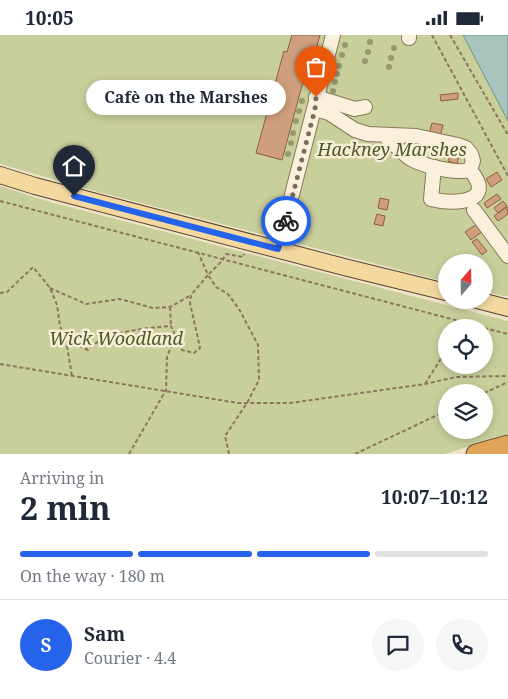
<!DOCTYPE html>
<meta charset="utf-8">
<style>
:root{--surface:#fff;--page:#f6f6f7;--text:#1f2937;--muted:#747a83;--line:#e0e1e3;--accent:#2563eb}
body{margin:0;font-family:"Noto Serif",serif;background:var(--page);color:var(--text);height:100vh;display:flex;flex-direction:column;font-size:19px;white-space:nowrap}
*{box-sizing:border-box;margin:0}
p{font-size:16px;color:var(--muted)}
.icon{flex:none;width:28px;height:28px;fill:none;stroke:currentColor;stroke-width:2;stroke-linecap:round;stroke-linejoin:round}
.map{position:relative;height:419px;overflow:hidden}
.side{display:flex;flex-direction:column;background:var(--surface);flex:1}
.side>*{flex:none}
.needle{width:32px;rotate:20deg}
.tools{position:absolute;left:438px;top:219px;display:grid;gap:10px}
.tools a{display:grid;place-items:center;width:55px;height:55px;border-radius:50%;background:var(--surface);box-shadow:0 2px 8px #0003;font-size:25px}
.pin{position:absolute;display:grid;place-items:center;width:42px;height:42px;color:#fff;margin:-51px -21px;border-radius:50% 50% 50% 0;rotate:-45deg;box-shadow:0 0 5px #0007}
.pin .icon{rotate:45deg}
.courier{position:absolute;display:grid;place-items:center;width:50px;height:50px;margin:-25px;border:4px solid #2563eb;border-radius:50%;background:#fff;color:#222;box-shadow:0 1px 6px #0007}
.bubble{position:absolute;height:35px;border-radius:18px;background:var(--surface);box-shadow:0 2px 8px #0003;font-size:16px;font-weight:700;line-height:35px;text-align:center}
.headline em{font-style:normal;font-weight:700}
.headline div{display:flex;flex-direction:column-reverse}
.headline{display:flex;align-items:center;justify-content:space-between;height:85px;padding:0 20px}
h1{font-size:32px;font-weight:700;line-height:38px}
.bar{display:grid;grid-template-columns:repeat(4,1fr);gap:8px 5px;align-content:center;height:60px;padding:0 20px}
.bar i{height:6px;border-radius:4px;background:var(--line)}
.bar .selected{background:var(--accent)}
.bar p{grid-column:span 4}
.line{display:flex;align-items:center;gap:12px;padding:0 20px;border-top:1px solid var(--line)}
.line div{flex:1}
.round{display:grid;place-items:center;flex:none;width:52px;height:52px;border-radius:26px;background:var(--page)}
.status{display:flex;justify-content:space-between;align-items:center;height:35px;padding:0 25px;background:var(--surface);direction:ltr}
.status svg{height:14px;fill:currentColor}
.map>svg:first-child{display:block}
</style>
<div class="status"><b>10:05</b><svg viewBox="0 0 49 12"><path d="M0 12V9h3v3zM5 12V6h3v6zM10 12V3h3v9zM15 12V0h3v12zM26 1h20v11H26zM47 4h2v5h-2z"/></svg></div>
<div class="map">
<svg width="508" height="419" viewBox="0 0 508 419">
<rect width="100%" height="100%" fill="#f0e4c8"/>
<!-- green -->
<g fill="#c9cf9b" fill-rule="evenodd">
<polygon points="0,0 508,0 508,261 503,261 484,256 484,228 446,228 446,247 83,153 0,129"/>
<path d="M 0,151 L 50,167 L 508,286 L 508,399 L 445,419 L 0,419 ZM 446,292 L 484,292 L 484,330 L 446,330 ZM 446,358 L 484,358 L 484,395 L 446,395 Z"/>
</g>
<!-- water -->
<polygon fill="#a9c4bc" stroke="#6f938a" points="463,0 508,0 508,86"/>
<!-- building -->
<g fill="#cf9f7d" stroke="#8d5f41">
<polygon points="292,0 320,0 311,33 307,32 282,125 256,118 284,16 287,17"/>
<polygon points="458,58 458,64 441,66 440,60"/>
<polygon points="432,88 443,90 440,102 429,99"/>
<polygon points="452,115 460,117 457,129 448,126"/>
<polygon points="497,137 502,145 491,152 486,144"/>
<polygon points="497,159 501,164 487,173 484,168"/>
<polygon points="380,163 389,165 387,175 378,173"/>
<polygon points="503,166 507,171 498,178 494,173"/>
<polygon points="507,172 508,179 498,186 494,181"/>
<polygon points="377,179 385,181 383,191 374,189"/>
<polygon points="477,189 483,196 471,205 465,197"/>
<polygon points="477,204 487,216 482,220 472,207"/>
</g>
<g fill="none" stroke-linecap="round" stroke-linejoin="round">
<!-- minor casing -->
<g stroke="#8d765c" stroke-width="16">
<g id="minor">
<polyline points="409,0 409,3"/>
<polyline points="316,62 355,74 365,72"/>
<path d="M 315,74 L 329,78 L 355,95 L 368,99 L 416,101 L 458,110 L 466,113 L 471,119 L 473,126 L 470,135 C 456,139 424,131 411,124 C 402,118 393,108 384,100"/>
<path d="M 434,132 L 431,164 C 453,170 498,168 470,135"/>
<polyline points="474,175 508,221"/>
<polyline points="278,214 333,0"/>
</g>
</g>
<!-- major casing -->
<g stroke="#5b4430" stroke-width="18">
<g id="major">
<polyline points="0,140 35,151 348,233 446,257"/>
<polyline points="477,265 508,273"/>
</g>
</g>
<!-- highway casing -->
<g stroke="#5b4430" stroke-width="21">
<polyline id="highway" points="476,419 508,410"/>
</g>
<!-- path -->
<g stroke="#8d765c" stroke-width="2" stroke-dasharray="4 2.5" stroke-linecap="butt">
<polyline points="432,0 508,141"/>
<polyline points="450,0 508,100"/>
<polyline points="0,166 482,292"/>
<polyline points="50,253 86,269 120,264 153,273 170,272 191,260"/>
<path d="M 0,258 L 7,257 L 33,232 L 50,253 L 57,270 L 60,291 L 67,311 L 77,310 L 88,315 C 104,296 147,293 171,291 L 182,315 L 194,318 L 200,313 L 190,268 L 191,260 L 208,240 L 198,217"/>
<polyline points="170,272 171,291"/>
<polyline points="484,293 508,299"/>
<polyline points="67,311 72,341"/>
<polyline points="0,329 238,368 290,368 425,349 456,342 508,341"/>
<polyline points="425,349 442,322 446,319"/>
<polyline points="484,358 508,347"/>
<polyline points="129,419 166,355 167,322 175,302"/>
<polyline points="229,419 225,401 247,368 259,345 258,310 239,274 228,259 216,252 208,240 222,226 226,219 243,222 244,219"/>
<polyline points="355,419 446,376"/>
</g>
<!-- minor -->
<use href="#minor" stroke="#faf1dc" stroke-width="14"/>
<!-- major -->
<use href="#major" stroke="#f3d9a0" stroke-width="16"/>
<!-- highway -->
<use href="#highway" stroke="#e0a458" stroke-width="19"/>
</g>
<!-- trees -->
<g fill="#96986f">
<circle cx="370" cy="7" r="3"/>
<circle cx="345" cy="10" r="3"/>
<circle cx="394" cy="13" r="3"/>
<circle cx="368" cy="17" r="3"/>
<circle cx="342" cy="20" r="3"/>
<circle cx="391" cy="23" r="3"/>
<circle cx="365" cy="26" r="3"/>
<circle cx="339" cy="31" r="3"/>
<circle cx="389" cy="32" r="3"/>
<circle cx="337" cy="39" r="3"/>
<circle cx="335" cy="47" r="3"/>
<circle cx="333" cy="56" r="3"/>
<circle cx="302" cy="66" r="3"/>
<circle cx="299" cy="76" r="3"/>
<circle cx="296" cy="86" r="3"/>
<circle cx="293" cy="98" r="3"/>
<circle cx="291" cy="108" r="3"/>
<circle cx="288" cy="119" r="3"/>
</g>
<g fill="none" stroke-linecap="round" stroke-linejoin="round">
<!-- done -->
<polyline stroke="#7c6e5b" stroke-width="5" stroke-dasharray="0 9" points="286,186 315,74 316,62"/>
<!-- route -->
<polyline stroke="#2563eb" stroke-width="6" points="74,161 278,214 286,186"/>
</g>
<g text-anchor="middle" stroke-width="5" stroke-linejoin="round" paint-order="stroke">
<!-- park labels -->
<g font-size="18" font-style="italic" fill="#4d5a26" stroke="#f7eed8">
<text x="392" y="121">Hackney Marshes</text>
<text x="116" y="310">Wick Woodland</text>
</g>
</g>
</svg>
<div class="tools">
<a><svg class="needle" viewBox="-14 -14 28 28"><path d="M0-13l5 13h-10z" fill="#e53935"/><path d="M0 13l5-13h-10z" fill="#747a83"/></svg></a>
<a><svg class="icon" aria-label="locate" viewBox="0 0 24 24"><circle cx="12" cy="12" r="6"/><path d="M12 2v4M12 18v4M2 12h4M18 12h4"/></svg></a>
<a><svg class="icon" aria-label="layers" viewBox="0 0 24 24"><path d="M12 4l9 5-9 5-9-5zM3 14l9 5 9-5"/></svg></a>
</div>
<div class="pin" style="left:316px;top:62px;background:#ea580c"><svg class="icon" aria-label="bag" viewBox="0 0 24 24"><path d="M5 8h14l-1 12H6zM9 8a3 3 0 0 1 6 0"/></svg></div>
<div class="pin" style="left:74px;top:161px;background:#1f2937"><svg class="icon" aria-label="home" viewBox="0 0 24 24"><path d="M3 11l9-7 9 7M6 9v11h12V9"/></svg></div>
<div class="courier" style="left:286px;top:186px"><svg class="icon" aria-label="bike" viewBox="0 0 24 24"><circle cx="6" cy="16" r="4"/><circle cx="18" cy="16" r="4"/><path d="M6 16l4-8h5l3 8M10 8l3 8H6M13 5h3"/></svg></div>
<div class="bubble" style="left:86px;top:45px;width:200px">Cafè on the Marshes</div>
</div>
<section class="side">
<div class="headline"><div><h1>2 min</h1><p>Arriving in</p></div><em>10:07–10:12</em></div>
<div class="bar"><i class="selected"></i><i class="selected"></i><i class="selected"></i><i></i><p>On the way · 180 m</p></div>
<div class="line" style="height:90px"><b class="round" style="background:var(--accent);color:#fff">S</b><div><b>Sam</b><p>Courier · 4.4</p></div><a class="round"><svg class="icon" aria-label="chat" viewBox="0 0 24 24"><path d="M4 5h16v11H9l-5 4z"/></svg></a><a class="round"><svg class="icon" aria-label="phone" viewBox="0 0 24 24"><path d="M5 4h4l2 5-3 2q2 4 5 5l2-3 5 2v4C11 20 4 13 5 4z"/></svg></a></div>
</section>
